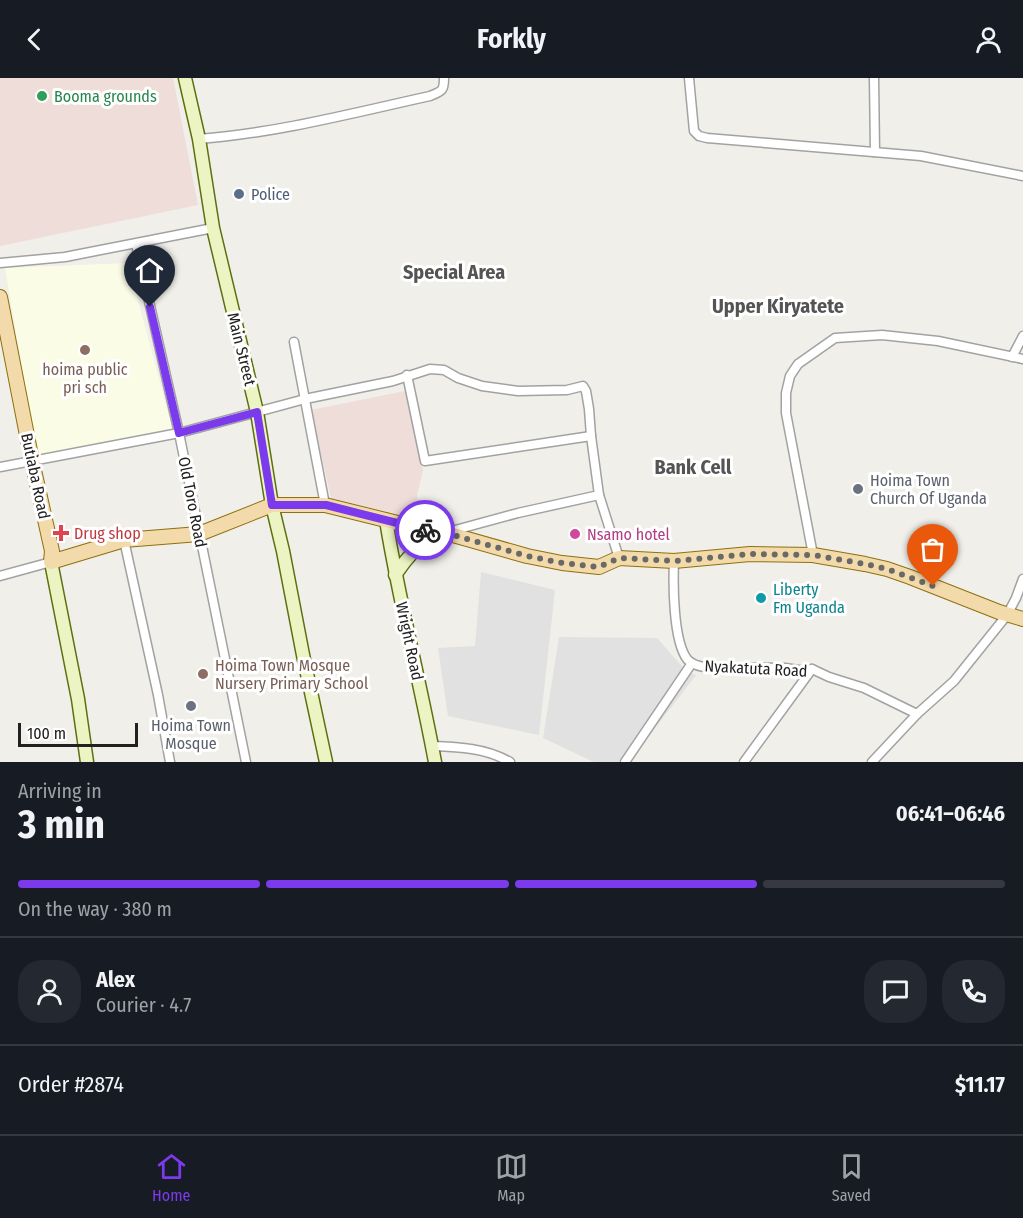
<!DOCTYPE html>
<meta charset="utf-8">
<style>
:root{--surface:#171b24;--page:#242831;--text:#f1f3f6;--muted:#9ea1a6;--line:#363941;--accent:#7c3aed}
body{margin:0;font-family:"Fira Sans Condensed",sans-serif;background:var(--page);color:var(--text);height:100vh;display:flex;flex-direction:column;font-size:22px;white-space:nowrap}
*{box-sizing:border-box;margin:0}
p{font-size:20px;color:var(--muted)}
.icon{flex:none;width:33px;height:33px;fill:none;stroke:currentColor;stroke-width:2;stroke-linecap:round;stroke-linejoin:round}
.map{position:relative;height:684px;overflow:hidden}
.sheet{display:flex;flex-direction:column;background:var(--surface);flex:1}
.sheet>*{flex:none}
.scale{position:absolute;left:18px;bottom:15px;width:120px;box-sizing:border-box;padding-left:6px;border:3px solid #212121;border-top:0;font-size:16px;line-height:21px;white-space:nowrap;color:#212121;-webkit-text-stroke:4px #fff;paint-order:stroke}
.pin{position:absolute;display:grid;place-items:center;width:51px;height:51px;color:#fff;margin:-62px -26px;border-radius:50% 50% 50% 0;rotate:-45deg;box-shadow:0 0 6px #0007}
.pin .icon{rotate:45deg}
.courier{position:absolute;display:grid;place-items:center;width:60px;height:60px;margin:-30px;border:4px solid #7c3aed;border-radius:50%;background:#fff;color:#222;box-shadow:0 2px 8px #0007}
.headline em{font-style:normal;font-weight:700}
.headline div{display:flex;flex-direction:column-reverse}
.headline{display:flex;align-items:center;justify-content:space-between;height:102px;padding:0 18px}
h1{font-size:39px;font-weight:700;line-height:45px}
.bar{display:grid;grid-template-columns:repeat(4,1fr);gap:9px 6px;align-content:center;height:72px;padding:0 18px}
.bar i{height:8px;border-radius:4px;background:var(--line)}
.bar .on{background:var(--accent)}
.bar p{grid-column:span 4}
.line{display:flex;align-items:center;gap:15px;padding:0 18px;border-top:2px solid var(--line)}
.line div{flex:1}
.round{display:grid;place-items:center;flex:none;width:63px;height:63px;border-radius:24px;background:var(--page)}
header{display:flex;justify-content:space-between;align-items:center;height:78px;padding:0 18px;background:var(--surface);font-size:27px;font-weight:700}
.tab-bar{display:flex;justify-content:space-around;align-items:center;height:84px;border-top:2px solid var(--line);background:var(--surface);font-size:16px;color:var(--muted)}
.tab-bar a{display:grid;justify-items:center;gap:3px}
.tab-bar .on{color:var(--accent)}
.map>svg:first-child{display:block}
</style>
<header><svg class="icon" aria-label="back" viewBox="0 0 24 24"><path d="M15 5l-7 7 7 7"/></svg>Forkly<svg class="icon" aria-label="person" viewBox="0 0 24 24"><circle cx="12" cy="8" r="4"/><path d="M4 21q1-7 8-7t8 7"/></svg></header>
<div class="map">
<svg width="1023" height="684" viewBox="0 0 1023 684">
<rect width="100%" height="100%" fill="#f0efe9"/>
<!-- commercial -->
<g fill="#efddda">
<polygon points="0,0 173,0 198,127 0,168"/>
<polygon points="405,313 423,392 417,417 422,451 332,424 311,332"/>
</g>
<!-- education -->
<polygon fill="#fafce6" points="128,185 173,353 37,379 5,190"/>
<!-- parking -->
<g fill="#e1e1e1">
<polygon points="481,494 555,512 539,657 448,638 438,570 475,568"/>
<polygon points="559,559 657,560 687,594 696,597 629,684 594,684 543,660"/>
</g>
<g fill="none" stroke-linecap="round" stroke-linejoin="round">
<!-- street casing -->
<g stroke="#a2a2a2" stroke-width="11">
<g id="street">
<polyline points="689,0 694,53 699,58 707,60 921,78 1023,98"/>
<polyline points="874,0 875,74"/>
<path d="M 199,61 C 277,55 353,35 430,18 C 442,13 444,13 444,0"/>
<polyline points="136,166 179,355 246,684"/>
<polyline points="0,185 65,179 213,150"/>
<polyline points="294,264 325,427"/>
<polyline points="1012,279 1023,258"/>
<polyline points="407,297 425,383 591,358"/>
<polyline points="0,389 179,355 305,321 393,303 430,291 444,292 458,300 482,308 518,313 567,312 583,308 586,313 589,331 591,358 599,417 619,480"/>
<polyline points="448,454 518,435 599,417"/>
<polyline points="124,462 158,617 170,684"/>
<polyline points="813,477 786,335 786,315 790,298 798,286 835,260 882,257 938,263 1023,281"/>
<path d="M 674,483 C 673,506 673,562 687,581 C 691,586 698,588 704,589 L 785,590 L 805,593 L 812,591 L 829,599 L 864,610 L 917,636"/>
<polyline points="0,498 51,484"/>
<path d="M 432,668 C 459,669 486,670 510,684"/>
<polyline points="625,684 692,585"/>
<polyline points="744,684 812,591"/>
<polyline points="872,684 917,636 954,603 1007,537 1016,520 1023,501"/>
</g>
</g>
<!-- secondary casing -->
<g stroke="#5d7011" stroke-width="15">
<g id="secondary">
<polyline points="185,0 199,61 213,150 257,334 272,427 283,473 303,577 326,684"/>
<path d="M 386,442 C 399,523 420,603 435,684"/>
<polyline points="51,484 78,621 87,684"/>
<path d="M 395,497 C 406,481 419,466 434,454"/>
</g>
</g>
<!-- primary casing -->
<g stroke="#8f700f" stroke-width="16">
<polyline id="primary" points="0,219 32,383 52,473 51,484 124,462 199,456 272,427 325,427 434,454 446,455 527,478 562,485 599,489 619,480 674,483 750,476 813,477 865,486 887,491 910,499 999,534 1023,541"/>
</g>
<!-- street -->
<use href="#street" stroke="#fff" stroke-width="8"/>
<!-- secondary -->
<use href="#secondary" stroke="#edf4c3" stroke-width="12"/>
<!-- primary -->
<use href="#primary" stroke="#f3daab" stroke-width="14"/>
</g>
<g fill="none" stroke-linecap="round" stroke-linejoin="round">
<!-- done -->
<polyline stroke="#696967" stroke-width="6" stroke-dasharray="0 10.8" points="425,452 434,454 446,455 527,478 562,485 599,489 619,480 674,483 750,476 813,477 865,486 887,491 933,508"/>
<!-- route -->
<polyline stroke="#7c3aed" stroke-width="8" points="150,229 179,355 257,334 272,427 326,427 425,452"/>
</g>
<!-- markers -->
<circle fill="#2e9e5b" stroke="#fff" stroke-width="2" cx="42" cy="18" r="6"/>
<circle fill="#5c6f8a" stroke="#fff" stroke-width="2" cx="239" cy="116" r="6"/>
<g fill="#8d6e63" stroke="#fff" stroke-width="2">
<circle cx="85" cy="272" r="6"/>
<circle cx="203" cy="596" r="6"/>
</g>
<g fill="#6b7280" stroke="#fff" stroke-width="2">
<circle cx="858" cy="411" r="6"/>
<circle cx="191" cy="628" r="6"/>
</g>
<path fill="#e0444e" stroke="#fff" stroke-width="2" d="M58 446h6v6h6v6h-6v6h-6v-6h-6v-6h6z"/>
<circle fill="#d1479c" stroke="#fff" stroke-width="2" cx="575" cy="456" r="6"/>
<circle fill="#0f9aa8" stroke="#fff" stroke-width="2" cx="761" cy="520" r="6"/>
<g text-anchor="middle" stroke-width="6" stroke-linejoin="round" paint-order="stroke">
<!-- leisure labels -->
<g font-size="16" fill="#27864d" stroke="#fff" text-anchor="start">
<text x="54" y="24">Booma grounds</text>
</g>
<!-- service labels -->
<g font-size="16" fill="#4e5e75" stroke="#fff" text-anchor="start">
<text x="251" y="122">Police</text>
</g>
<!-- street labels -->
<g font-size="16" fill="#212121" stroke="#fff">
<text transform="translate(242 271) rotate(76)" y="6">Main Street</text>
<text transform="translate(36 398) rotate(78)" y="6">Butiaba Road</text>
<text transform="translate(193 424) rotate(79)" y="6">Old Toro Road</text>
<text transform="translate(410 563) rotate(78)" y="6">Wright Road</text>
<text transform="translate(756 590) rotate(3)" y="6">Nyakatuta Road</text>
</g>
<!-- education labels -->
<g font-size="16" fill="#785e54" stroke="#fff">
<text x="85" y="297">hoima public<tspan x="85" dy="18">pri sch</tspan></text>
<text x="215" y="593" text-anchor="start">Hoima Town Mosque<tspan x="215" dy="18">Nursery Primary School</tspan></text>
</g>
<!-- worship labels -->
<g font-size="16" fill="#5b616d" stroke="#fff" text-anchor="start">
<text x="870" y="408">Hoima Town<tspan x="870" dy="18">Church Of Uganda</tspan></text>
<text x="191" y="653" text-anchor="middle">Hoima Town<tspan x="191" dy="18">Mosque</tspan></text>
</g>
<!-- health labels -->
<g font-size="16" fill="#be3a42" stroke="#fff" text-anchor="start">
<text x="74" y="461">Drug shop</text>
</g>
<!-- hotel labels -->
<g font-size="16" fill="#b23c85" stroke="#fff" text-anchor="start">
<text x="587" y="462">Nsamo hotel</text>
</g>
<!-- culture labels -->
<g font-size="16" fill="#0d838f" stroke="#fff" text-anchor="start">
<text x="773" y="517">Liberty<tspan x="773" dy="18">Fm Uganda</tspan></text>
</g>
<!-- quarter labels -->
<g font-size="20" font-weight="bold" fill="#545454" stroke="#fff">
<text x="454" y="201">Special Area</text>
<text x="778" y="235">Upper Kiryatete</text>
<text x="693" y="396">Bank Cell</text>
</g>
</g>
</svg>
<div class="scale">100 m</div>
<div class="pin" style="left:933px;top:508px;background:#ea580c"><svg class="icon" aria-label="bag" viewBox="0 0 24 24"><path d="M5 8h14l-1 12H6zM9 8a3 3 0 0 1 6 0"/></svg></div>
<div class="pin" style="left:150px;top:229px;background:#1f2937"><svg class="icon" aria-label="home" viewBox="0 0 24 24"><path d="M3 11l9-7 9 7M6 9v11h12V9"/></svg></div>
<div class="courier" style="left:425px;top:452px"><svg class="icon" aria-label="bike" viewBox="0 0 24 24"><circle cx="6" cy="16" r="4"/><circle cx="18" cy="16" r="4"/><path d="M6 16l4-8h5l3 8M10 8l3 8H6M13 5h3"/></svg></div>
</div>
<section class="sheet">
<div class="headline"><div><h1>3 min</h1><p>Arriving in</p></div><em>06:41–06:46</em></div>
<div class="bar"><i class="on"></i><i class="on"></i><i class="on"></i><i></i><p>On the way · 380 m</p></div>
<div class="line" style="height:108px"><a class="round"><svg class="icon" aria-label="person" viewBox="0 0 24 24"><circle cx="12" cy="8" r="4"/><path d="M4 21q1-7 8-7t8 7"/></svg></a><div><b>Alex</b><p>Courier · 4.7</p></div><a class="round"><svg class="icon" aria-label="chat" viewBox="0 0 24 24"><path d="M4 5h16v11H9l-5 4z"/></svg></a><a class="round"><svg class="icon" aria-label="phone" viewBox="0 0 24 24"><path d="M5 4h4l2 5-3 2q2 4 5 5l2-3 5 2v4C11 20 4 13 5 4z"/></svg></a></div>
<div class="line" style="height:78px"><div>Order #2874</div><b>$11.17</b></div>
</section>
<nav class="tab-bar">
<a class="on"><svg class="icon" aria-label="home" viewBox="0 0 24 24"><path d="M3 11l9-7 9 7M6 9v11h12V9"/></svg>Home</a>
<a><svg class="icon" aria-label="map" viewBox="0 0 24 24"><path d="M3 6l6-2 6 2 6-2v14l-6 2-6-2-6 2zM9 4v14M15 6v14"/></svg>Map</a>
<a><svg class="icon" aria-label="saved" viewBox="0 0 24 24"><path d="M7 4h10v16l-5-4-5 4z"/></svg>Saved</a>
</nav>
